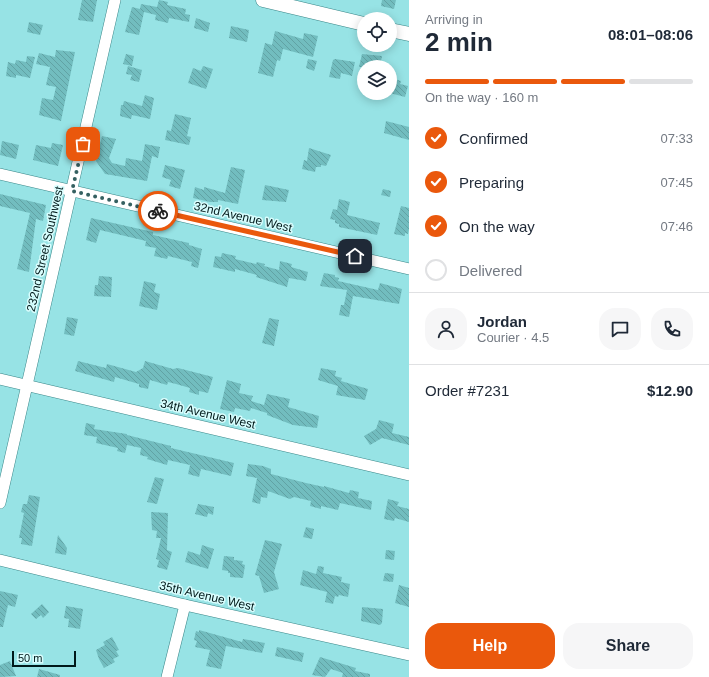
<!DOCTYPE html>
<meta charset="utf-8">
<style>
:root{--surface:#fff;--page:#f6f6f7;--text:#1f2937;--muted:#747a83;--line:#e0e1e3;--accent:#ea580c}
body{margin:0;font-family:Helvetica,sans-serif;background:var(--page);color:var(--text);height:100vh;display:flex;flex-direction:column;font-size:15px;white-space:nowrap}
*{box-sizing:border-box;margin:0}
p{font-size:13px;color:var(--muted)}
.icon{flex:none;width:22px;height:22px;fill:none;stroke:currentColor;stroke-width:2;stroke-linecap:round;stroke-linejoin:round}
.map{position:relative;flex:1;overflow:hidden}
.drawer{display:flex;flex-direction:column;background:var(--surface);width:300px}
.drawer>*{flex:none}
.tools{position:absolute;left:357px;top:12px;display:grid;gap:8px}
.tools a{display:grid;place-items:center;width:40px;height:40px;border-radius:50%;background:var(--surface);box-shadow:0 2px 10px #0003;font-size:20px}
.scale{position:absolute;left:12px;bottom:10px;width:64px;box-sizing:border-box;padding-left:4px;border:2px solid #00191a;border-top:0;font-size:11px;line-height:14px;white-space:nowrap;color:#00191a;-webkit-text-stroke:3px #d8fdfd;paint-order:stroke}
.pin{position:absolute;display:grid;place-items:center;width:34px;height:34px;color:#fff;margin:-17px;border-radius:8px;box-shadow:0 2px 6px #0006}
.courier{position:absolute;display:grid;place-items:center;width:40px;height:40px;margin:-20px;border:3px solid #ea580c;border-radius:50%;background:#fff;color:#222;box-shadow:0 1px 5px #0007}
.overview em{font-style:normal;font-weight:700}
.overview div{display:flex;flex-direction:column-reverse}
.overview{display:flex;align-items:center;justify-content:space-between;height:68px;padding:0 16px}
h1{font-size:26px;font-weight:700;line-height:30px}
.bar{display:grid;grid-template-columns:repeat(4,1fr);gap:6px 4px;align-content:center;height:48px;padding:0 16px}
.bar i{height:5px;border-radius:3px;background:var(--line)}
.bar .selected{background:var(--accent)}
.bar p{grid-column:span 4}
.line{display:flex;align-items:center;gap:10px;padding:0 16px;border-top:1px solid var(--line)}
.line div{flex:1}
.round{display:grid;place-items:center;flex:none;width:42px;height:42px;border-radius:16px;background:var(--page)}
ol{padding:0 16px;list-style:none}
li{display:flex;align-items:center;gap:12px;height:44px}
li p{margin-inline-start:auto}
li .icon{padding:4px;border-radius:50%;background:var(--accent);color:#fff;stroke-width:4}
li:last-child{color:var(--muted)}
li i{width:22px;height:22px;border:2px solid var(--line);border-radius:50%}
.button{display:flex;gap:8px;margin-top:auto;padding:8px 16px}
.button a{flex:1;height:46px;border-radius:16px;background:var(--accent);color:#fff;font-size:16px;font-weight:700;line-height:46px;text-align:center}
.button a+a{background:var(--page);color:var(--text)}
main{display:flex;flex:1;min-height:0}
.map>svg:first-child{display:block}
</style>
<main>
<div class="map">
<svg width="409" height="677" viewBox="0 0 409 677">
<defs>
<pattern id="building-back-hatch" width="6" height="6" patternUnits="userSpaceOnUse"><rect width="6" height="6" fill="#72bdbf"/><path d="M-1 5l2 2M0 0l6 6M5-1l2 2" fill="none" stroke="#61a2a4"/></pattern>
</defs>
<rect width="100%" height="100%" fill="#97e3e5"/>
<!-- building -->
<g fill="url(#building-back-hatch)">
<polygon points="82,0 97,0 93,22 78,20"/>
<polygon points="159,0 168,2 167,5 186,9 185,14 190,15 189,22 169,18 168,23 155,20 156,15 144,12 139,35 125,32 132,7 140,9 141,4 157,7"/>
<polygon points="382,0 396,0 394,9 381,6"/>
<polygon points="196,18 210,23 208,32 194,28"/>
<polygon points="29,22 43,25 40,35 27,32"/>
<polygon points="231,26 249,30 247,42 229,38"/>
<polygon points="275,31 303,39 304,33 318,36 313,57 283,49 280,61 277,60 273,77 258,73 265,43 272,45"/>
<polygon points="56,50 75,52 61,121 39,115 42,98 53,100 56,87 46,85 50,67 36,64 39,53 55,57"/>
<polygon points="126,54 134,56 132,66 123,64"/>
<polygon points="362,54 382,56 380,67 359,67"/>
<polygon points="27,56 35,57 30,78 16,75 16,78 6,76 8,62 15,64 16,60 26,62"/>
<polygon points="308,59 317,61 314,71 306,68"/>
<polygon points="335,59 355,62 352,76 341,73 340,79 329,77 333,60"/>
<polygon points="128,66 142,70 139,82 130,80 132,75 126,74"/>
<polygon points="203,66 213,69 206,89 188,83 193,68 201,71"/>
<polygon points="391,78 401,81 400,84 408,86 405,97 390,93"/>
<polygon points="145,95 154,98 150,119 132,115 131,119 120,116 121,105 123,105 124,101 142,106"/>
<polygon points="175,114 191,118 187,136 191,137 189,145 165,140 167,130 171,131"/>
<polygon points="386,121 409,127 409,140 384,133"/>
<polygon points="102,136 116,139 109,158 112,163 125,166 126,158 142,161 145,144 160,147 158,158 152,156 147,181 105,174 96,161"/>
<polygon points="2,141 19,145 16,159 0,155"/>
<polygon points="52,143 63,145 58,166 33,160 36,145 51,148"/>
<polygon points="309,148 331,155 326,166 321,165 321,167 316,167 315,172 302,169 304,160 307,161"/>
<polygon points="165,165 185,170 180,189 169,186 171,180 162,177"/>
<polygon points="231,167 245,170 238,204 218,200 218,202 210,202 193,198 195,187 204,190 204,187 225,193"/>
<polygon points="265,185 289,190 286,202 262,200"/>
<polygon points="383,189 391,191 390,197 381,195"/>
<polygon points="0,194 46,205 43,221 36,219 29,272 17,269 30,213 0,206"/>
<polygon points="339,199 350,202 347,215 380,223 377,235 339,227 339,224 335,223 335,220 330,219 333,209 337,210"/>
<polygon points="401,206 409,208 409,229 408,234 405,233 405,236 394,234"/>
<polygon points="91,218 153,232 153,235 189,243 189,245 202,249 198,268 191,266 192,262 168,256 167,259 154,256 156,248 145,246 146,241 100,230 96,243 86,240"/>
<polygon points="222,253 236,256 235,259 256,264 257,262 265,264 264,266 279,270 280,261 292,264 291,267 308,272 306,281 289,278 287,287 256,277 257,275 235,269 235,272 213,267 215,256 221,257"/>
<polygon points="324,273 335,275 335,277 339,278 338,281 378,290 380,283 402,289 399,304 353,296 349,317 339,315 341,305 344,305 347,290 320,286"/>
<polygon points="99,276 112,277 111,297 94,296 95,285 98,285"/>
<polygon points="144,281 156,284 154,292 160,294 157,310 139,306"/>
<polygon points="67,317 78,319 74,336 64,334"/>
<polygon points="269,318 279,320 274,346 262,343"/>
<polygon points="78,361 106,368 107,364 136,372 143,368 145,361 173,369 178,368 213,377 208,393 199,391 199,395 189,392 190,388 176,384 168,382 167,385 150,380 148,389 139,387 139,384 115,377 114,382 75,371"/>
<polygon points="321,368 336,371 335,376 342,378 341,381 368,389 365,400 336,395 338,386 318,380"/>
<polygon points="227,380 241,384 239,393 253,396 251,401 264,405 267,394 290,399 288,407 319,416 317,428 293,425 267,415 267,413 251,408 250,411 235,408 234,412 220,409"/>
<polygon points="379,420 394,424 392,433 409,437 409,445 382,438 370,445 364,436 376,429"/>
<polygon points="86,423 95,425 94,429 127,434 127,435 171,446 171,448 234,463 231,476 201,469 199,477 188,474 190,465 168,460 167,465 147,459 148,457 140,455 141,448 127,445 125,453 117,451 118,448 96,443 97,437 84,435"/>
<polygon points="248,464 263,466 271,469 271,474 306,483 324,487 324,486 349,493 350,490 359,492 358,498 372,501 371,510 340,503 338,510 321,506 321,509 310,506 311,501 294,497 290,499 268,491 267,498 261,497 260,504 252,502 257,478 246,476"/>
<polygon points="155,477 164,479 157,504 147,502"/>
<polygon points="29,495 40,497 32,546 21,544 22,538 19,538 24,513 21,512 23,504 27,504"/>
<polygon points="388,499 399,502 397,506 409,509 409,522 395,518 394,521 384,519"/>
<polygon points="198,504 214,507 213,515 208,513 207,517 195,514"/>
<polygon points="151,512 168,513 167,550 172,552 167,570 157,567 159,560 156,559 161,538 156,538 157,531 152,530"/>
<polygon points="306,527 314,529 312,539 303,537"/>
<polygon points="58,535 67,548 66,555 55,553"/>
<polygon points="265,540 282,544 274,572 279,589 264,593 259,576 255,575"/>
<polygon points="202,545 214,549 208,569 185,562 188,551 200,555"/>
<polygon points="386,550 395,551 394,560 385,559"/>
<polygon points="224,556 234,557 234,560 243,561 242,564 245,565 243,578 230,577 230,573 228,573 228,571 222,570"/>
<polygon points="318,566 324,567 323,573 342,577 341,582 350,584 348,597 339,595 338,597 335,596 333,604 325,602 327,592 300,585 303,570 316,574"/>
<polygon points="385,573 394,574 393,582 383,581"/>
<polygon points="399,585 409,588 409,607 395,603"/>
<polygon points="0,591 18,595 15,607 8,605 3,627 0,627"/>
<polygon points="42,604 49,612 43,618 41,615 36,619 31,614"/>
<polygon points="66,606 83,609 80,629 68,627 69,619 64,618"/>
<polygon points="362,607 383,609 382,623 380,625 361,621"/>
<polygon points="199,630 242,642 243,639 265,643 262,653 226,646 221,669 206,666 210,650 195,647 197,641 194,640 196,631 199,632"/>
<polygon points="112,637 119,650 116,651 119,656 113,659 115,662 104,668 99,659 96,650 105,645 103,642"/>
<polygon points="277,647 304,653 302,662 275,656"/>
<polygon points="320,657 356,668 355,671 370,674 370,677 342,677 343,673 331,669 325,677 312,675"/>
<polygon points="10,661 16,676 0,677 0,665"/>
<polygon points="39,669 60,675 60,677 37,677"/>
</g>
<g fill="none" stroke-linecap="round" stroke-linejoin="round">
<!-- minor casing -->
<g stroke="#398688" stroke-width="12">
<g id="minor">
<polyline points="0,174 409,269"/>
<polyline points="0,379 409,475"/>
<polyline points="0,503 115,0"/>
<polyline points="0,560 185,605 409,655"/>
<polyline points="167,677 185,605"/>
</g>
</g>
<!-- major casing -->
<g stroke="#398688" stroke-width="15">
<g id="major">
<polyline points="263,0 364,24"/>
<polyline points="390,30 409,34"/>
</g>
</g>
<!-- minor -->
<use href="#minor" stroke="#fff" stroke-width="11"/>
<!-- major -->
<use href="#major" stroke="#fff" stroke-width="14"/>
</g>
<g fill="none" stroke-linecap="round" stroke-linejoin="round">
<!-- done -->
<polyline stroke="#356061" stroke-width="4" stroke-dasharray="0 7.2" points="83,144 72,191 158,211"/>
<!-- route -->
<polyline stroke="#ea580c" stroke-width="5" points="158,211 355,256"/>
</g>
<g text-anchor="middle" stroke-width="3" stroke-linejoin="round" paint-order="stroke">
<!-- street labels -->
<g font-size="12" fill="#00191a" stroke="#d8fdfd">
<text transform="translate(243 217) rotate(13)" y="4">32nd Avenue West</text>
<text transform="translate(45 249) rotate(-77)" y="4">232nd Street Southwest</text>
<text transform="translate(208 414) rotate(13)" y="4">34th Avenue West</text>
<text transform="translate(207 596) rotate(13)" y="4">35th Avenue West</text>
</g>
</g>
</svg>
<div class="tools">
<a><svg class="icon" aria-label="locate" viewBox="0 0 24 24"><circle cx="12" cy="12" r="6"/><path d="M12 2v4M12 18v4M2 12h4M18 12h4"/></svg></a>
<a><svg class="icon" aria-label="layers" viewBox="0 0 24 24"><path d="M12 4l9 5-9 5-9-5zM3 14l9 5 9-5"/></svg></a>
</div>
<div class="scale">50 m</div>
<div class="pin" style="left:83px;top:144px;background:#ea580c"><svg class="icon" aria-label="bag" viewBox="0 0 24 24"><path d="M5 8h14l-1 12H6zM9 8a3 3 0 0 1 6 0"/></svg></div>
<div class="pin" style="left:355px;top:256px;background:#1f2937"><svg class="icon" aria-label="home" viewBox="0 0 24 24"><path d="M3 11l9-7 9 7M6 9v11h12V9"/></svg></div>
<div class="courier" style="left:158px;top:211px"><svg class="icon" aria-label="bike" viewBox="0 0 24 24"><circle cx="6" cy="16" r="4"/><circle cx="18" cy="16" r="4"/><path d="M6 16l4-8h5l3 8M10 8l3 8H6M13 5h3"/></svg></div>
</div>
<section class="drawer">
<div class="overview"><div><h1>2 min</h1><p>Arriving in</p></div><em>08:01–08:06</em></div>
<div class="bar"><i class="selected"></i><i class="selected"></i><i class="selected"></i><i></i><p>On the way · 160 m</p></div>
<ol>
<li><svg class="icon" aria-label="check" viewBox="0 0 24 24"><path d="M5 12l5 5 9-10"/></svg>Confirmed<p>07:33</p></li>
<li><svg class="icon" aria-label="check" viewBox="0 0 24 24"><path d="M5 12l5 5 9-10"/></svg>Preparing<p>07:45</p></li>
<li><svg class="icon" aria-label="check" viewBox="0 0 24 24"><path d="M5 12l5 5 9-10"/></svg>On the way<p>07:46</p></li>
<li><i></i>Delivered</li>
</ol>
<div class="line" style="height:72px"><a class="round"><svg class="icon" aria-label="person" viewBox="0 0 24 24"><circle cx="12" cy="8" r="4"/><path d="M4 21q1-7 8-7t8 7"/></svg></a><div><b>Jordan</b><p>Courier · 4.5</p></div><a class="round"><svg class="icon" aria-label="chat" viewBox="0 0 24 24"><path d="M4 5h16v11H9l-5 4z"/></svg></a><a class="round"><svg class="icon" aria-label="phone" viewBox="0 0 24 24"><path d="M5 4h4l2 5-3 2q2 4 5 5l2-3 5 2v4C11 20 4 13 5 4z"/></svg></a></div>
<div class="line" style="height:52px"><div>Order #7231</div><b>$12.90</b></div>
<div class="button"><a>Help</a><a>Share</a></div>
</section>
</main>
